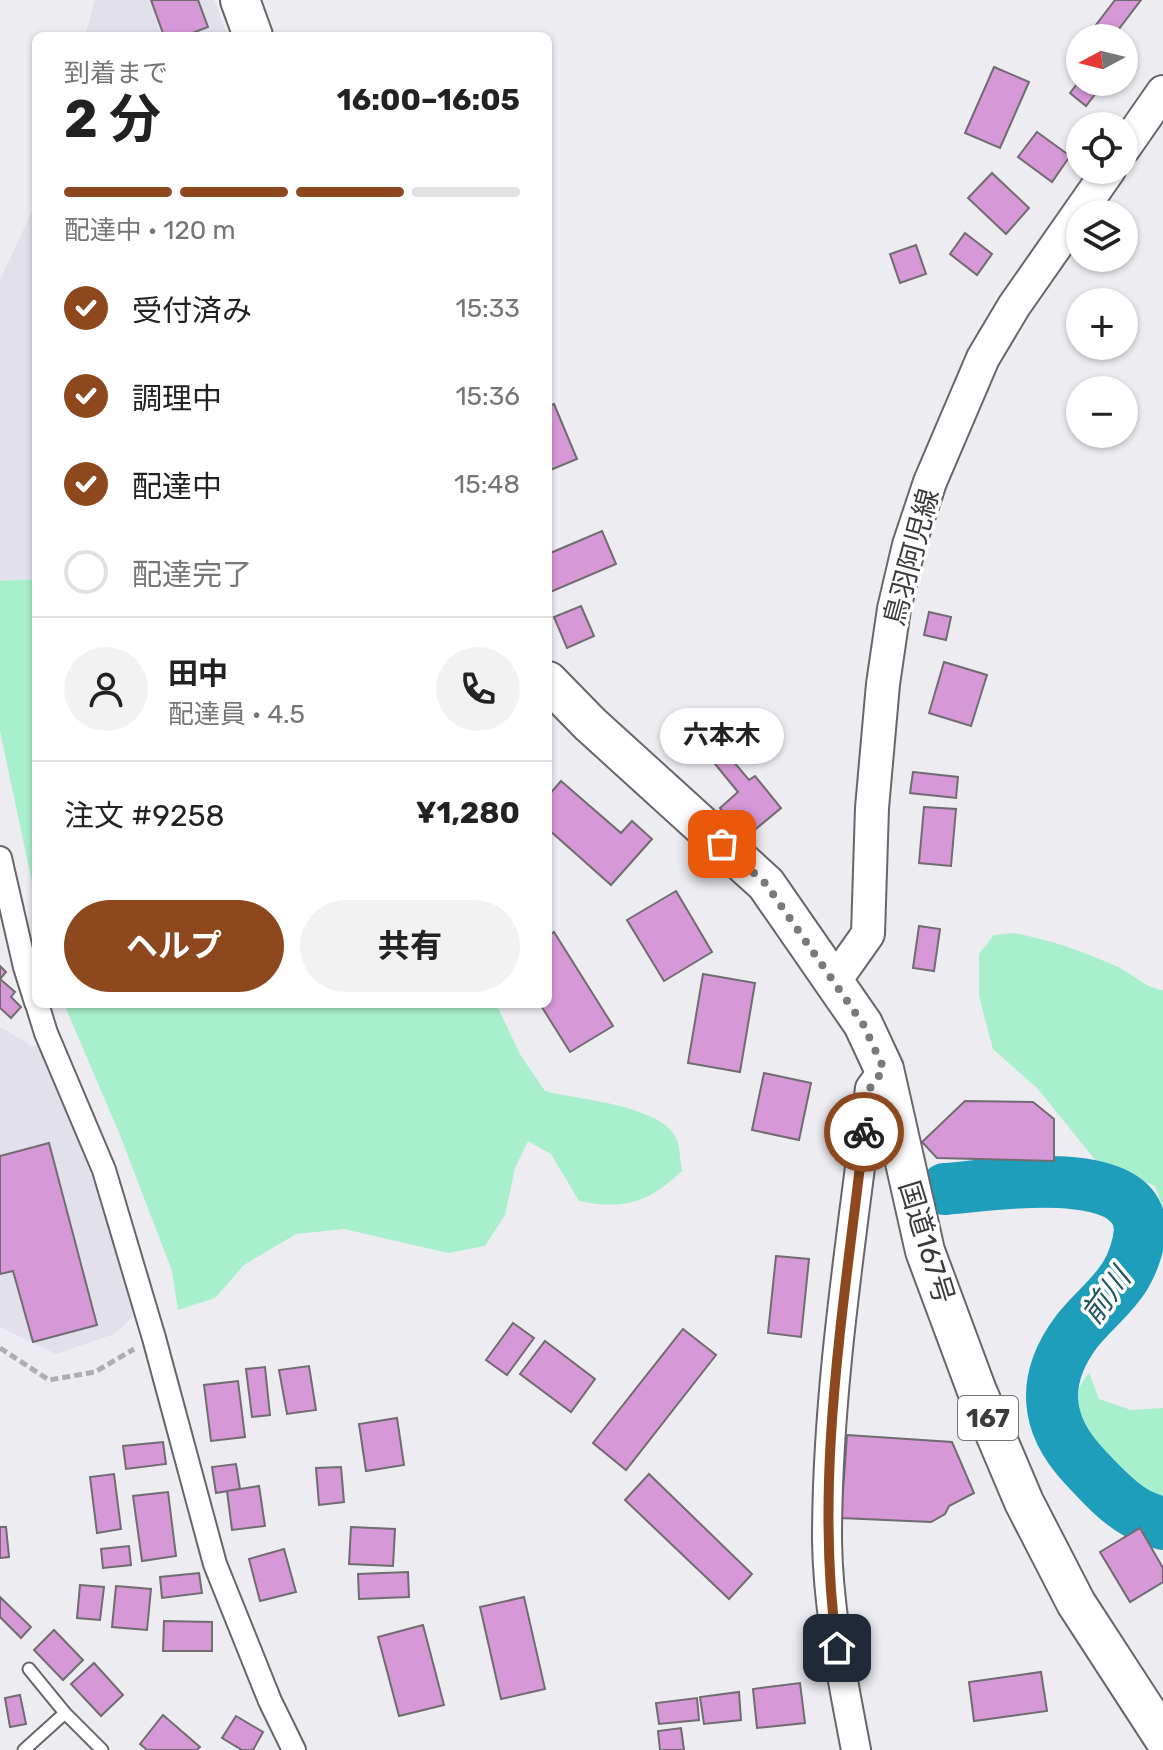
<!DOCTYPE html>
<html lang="ja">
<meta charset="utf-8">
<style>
:root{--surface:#fff;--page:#f2f2f2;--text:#222;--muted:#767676;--line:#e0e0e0;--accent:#8d491d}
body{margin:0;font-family:Rubik,"Noto Sans JP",sans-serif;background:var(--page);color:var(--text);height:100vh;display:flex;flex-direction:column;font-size:30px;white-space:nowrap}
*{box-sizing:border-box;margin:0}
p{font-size:26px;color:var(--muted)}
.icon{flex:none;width:44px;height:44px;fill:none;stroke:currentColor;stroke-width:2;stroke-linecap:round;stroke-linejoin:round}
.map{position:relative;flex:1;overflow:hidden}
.sheet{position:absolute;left:32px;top:32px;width:520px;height:976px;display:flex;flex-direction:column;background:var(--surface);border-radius:12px;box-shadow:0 2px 6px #0004}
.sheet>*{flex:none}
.needle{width:52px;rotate:263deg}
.controls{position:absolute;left:1066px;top:24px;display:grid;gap:16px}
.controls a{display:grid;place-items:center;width:72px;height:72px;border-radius:50%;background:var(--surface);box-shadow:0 2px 6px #0004;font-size:40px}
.pin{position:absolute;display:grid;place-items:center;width:68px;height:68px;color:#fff;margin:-34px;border-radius:16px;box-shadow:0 4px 12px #0006}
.courier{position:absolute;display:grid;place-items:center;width:80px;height:80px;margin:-40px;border:6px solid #8d491d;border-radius:50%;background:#fff;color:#222;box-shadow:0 2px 10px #0007}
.bubble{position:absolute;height:56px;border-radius:28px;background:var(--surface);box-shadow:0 2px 6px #0004;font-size:26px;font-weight:700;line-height:56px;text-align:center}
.overview em{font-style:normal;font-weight:700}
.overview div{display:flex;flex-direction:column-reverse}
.overview{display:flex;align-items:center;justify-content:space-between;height:136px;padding:0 32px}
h1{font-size:52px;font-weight:700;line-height:60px}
.bar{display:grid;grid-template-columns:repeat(4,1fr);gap:12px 8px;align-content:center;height:96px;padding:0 32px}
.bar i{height:10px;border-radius:6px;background:var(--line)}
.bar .current{background:var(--accent)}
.bar p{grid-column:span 4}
.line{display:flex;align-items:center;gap:20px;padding:0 32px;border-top:2px solid var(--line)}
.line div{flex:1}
.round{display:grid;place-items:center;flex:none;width:84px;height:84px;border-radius:42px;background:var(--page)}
ol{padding:0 32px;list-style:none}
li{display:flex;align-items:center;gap:24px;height:88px}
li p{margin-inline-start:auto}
li .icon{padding:8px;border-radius:50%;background:var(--accent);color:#fff;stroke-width:4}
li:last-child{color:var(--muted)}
li i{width:44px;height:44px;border:4px solid var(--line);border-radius:50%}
.primary-button{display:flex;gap:16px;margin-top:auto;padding:16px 32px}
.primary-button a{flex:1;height:92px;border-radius:48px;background:var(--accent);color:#fff;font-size:32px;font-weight:700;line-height:92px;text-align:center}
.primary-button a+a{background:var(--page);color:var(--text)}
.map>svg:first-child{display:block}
</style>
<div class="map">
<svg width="1163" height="1750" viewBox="0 0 1163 1750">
<rect width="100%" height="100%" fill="#ececf1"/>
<!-- built -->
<g fill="#e1e0eb">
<polygon points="95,0 214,0 227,36 85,36"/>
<polygon points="36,203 36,579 0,581 0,280"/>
<polygon points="0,1027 32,1046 41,1044 110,1224 137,1313 114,1334 56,1354 0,1327"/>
</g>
<!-- green -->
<g fill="#a8efcd">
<polygon points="36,579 36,901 0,731 0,581"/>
<path d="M 1014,933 C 1051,940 1083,951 1118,967 C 1133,974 1147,989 1163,990 L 1163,1208 L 1155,1186 L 1119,1171 L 1101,1167 L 1037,1088 L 993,1049 L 979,996 L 979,954 L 994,935 Z"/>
<path d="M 64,1004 L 496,1004 L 521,1056 L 545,1091 C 578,1100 664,1105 677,1140 C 680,1149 680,1161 682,1171 C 648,1203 624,1210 579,1201 L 551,1154 L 528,1141 L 515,1168 L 505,1215 L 485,1246 L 448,1253 L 344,1229 L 296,1234 L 244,1265 L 215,1298 L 178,1310 L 172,1271 L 120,1135 Z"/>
<path d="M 1089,1373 L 1099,1399 L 1131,1410 L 1163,1408 L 1163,1508 C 1124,1489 1065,1438 1079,1389 C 1081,1383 1086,1377 1089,1373 Z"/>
</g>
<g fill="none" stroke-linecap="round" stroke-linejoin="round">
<!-- river -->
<path stroke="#1f9ebc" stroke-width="52" d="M 945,1189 C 988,1186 1140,1160 1140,1230 C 1139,1245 1133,1263 1125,1276 C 1112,1297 1092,1312 1077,1331 C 1041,1379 1044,1424 1085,1467 C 1099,1482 1117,1502 1135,1512 C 1143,1517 1154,1520 1163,1524"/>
</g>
<!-- building -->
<g fill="#d698d6" stroke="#706c70" stroke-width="2">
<polygon points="151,0 198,0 208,27 185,36 164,36"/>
<polygon points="1115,0 1141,0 1112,38 1086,38"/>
<polygon points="994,67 1029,82 1000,148 965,133"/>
<polygon points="1080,80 1099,82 1102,85 1086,106 1070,93"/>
<polygon points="1037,132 1070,156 1052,182 1018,157"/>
<polygon points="992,173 1029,208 1006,234 968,198"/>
<polygon points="965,233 992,254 977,275 950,254"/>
<polygon points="916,245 926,274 900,283 890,254"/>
<polygon points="554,404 577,459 548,471 548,406"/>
<polygon points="602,531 616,564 548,593 548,554"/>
<polygon points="581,606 594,636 567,648 554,617"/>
<polygon points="929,612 951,617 946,640 924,635"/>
<polygon points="944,662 987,675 971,726 929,713"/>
<polygon points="723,749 749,780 755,776 781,808 745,838 720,808 738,792 711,759"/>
<polygon points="913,772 958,777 956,798 910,793"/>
<polygon points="561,781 621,833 632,821 652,839 611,885 548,829 548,796"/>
<polygon points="924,807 956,809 951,866 919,863"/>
<polygon points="676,891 712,952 664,981 627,920"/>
<polygon points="919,926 940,929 934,971 913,968"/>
<polygon points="554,932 613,1026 570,1052 540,1004 548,1004 548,936"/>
<polygon points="0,966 6,972 0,979 15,992 11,997 21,1007 11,1018 0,1008"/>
<polygon points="703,974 755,983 740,1072 688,1063"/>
<polygon points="764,1073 811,1083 799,1140 752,1130"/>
<polygon points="965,1101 1033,1102 1054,1119 1054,1161 937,1158 922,1142"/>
<polygon points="49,1143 97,1325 33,1342 13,1271 0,1274 0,1156"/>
<polygon points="776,1256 809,1259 801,1337 768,1333"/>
<polygon points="513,1323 534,1338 507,1375 486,1360"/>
<polygon points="683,1329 716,1355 626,1470 593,1443"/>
<polygon points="545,1341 595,1379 571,1412 520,1374"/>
<polygon points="309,1366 316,1410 287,1414 279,1370"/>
<polygon points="265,1367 270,1415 252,1417 246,1369"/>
<polygon points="238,1381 245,1437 211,1441 204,1385"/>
<polygon points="397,1418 404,1465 366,1471 359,1424"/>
<polygon points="847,1435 952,1442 974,1493 949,1506 945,1514 931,1522 841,1518"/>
<polygon points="163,1442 166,1464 126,1469 123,1446"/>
<polygon points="236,1464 240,1489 216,1493 212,1467"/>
<polygon points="341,1467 344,1502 319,1505 316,1468"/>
<polygon points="114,1474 121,1529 97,1533 90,1477"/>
<polygon points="649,1474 752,1574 729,1599 625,1500"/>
<polygon points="259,1486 265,1526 232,1530 227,1491"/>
<polygon points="168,1492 176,1556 142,1561 133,1496"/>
<polygon points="0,1527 6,1527 9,1557 0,1558"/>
<polygon points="351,1527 395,1529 393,1566 349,1564"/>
<polygon points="1140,1528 1163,1568 1163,1582 1130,1602 1100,1552"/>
<polygon points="129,1546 131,1565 103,1568 101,1549"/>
<polygon points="284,1549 296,1592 260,1601 249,1559"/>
<polygon points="408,1572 409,1597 359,1599 358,1574"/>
<polygon points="199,1573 202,1593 162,1598 160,1577"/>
<polygon points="80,1585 104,1587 100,1620 77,1618"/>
<polygon points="116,1586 151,1589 147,1630 112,1627"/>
<polygon points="0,1597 31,1627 21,1638 0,1617"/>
<polygon points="524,1597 545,1689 501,1699 480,1607"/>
<polygon points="164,1621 212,1622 212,1651 163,1651"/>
<polygon points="423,1625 444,1705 399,1716 378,1637"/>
<polygon points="54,1630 83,1660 63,1680 34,1650"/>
<polygon points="94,1663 123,1695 101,1716 71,1684"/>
<polygon points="1041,1672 1047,1711 974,1721 969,1682"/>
<polygon points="800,1683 805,1723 757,1728 753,1689"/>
<polygon points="739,1692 741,1720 704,1724 700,1697"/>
<polygon points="20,1695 26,1724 10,1727 5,1698"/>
<polygon points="697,1698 699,1720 659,1724 656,1703"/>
<polygon points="163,1715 200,1747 197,1750 147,1750 140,1744"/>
<polygon points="236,1716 263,1732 253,1750 242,1750 222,1738"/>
<polygon points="681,1728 684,1750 660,1750 658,1731"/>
</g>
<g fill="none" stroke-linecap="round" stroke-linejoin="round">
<!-- service casing -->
<g stroke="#67666b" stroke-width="15">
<g id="service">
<polyline points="29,1669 65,1713 102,1750"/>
<polyline points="24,1750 65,1713"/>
</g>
</g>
<!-- minor casing -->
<g stroke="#67666b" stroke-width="26">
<g id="minor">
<polyline points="0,858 25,967 36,1002"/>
<polyline points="37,1004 46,1033 104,1170 154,1338 215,1564 270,1701 294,1750"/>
</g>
</g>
<!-- tertiary casing -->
<g stroke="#67666b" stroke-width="32">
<path id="tertiary" d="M 856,1750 C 843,1681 828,1611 827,1540 C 827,1389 852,1238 870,1088 L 884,1069"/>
</g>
<!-- secondary casing -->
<g stroke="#67666b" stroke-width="36">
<g id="secondary">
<polyline points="1124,148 1163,92"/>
<polyline points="834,982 868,934 872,808 883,684 894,609 909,545 930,482 983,358 1014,306 1109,170"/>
</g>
</g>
<!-- trunk casing -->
<g stroke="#67666b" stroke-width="42">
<g id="trunk">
<polyline points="240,0 253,36"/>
<polyline points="548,681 590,724 766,884 863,1024 884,1069 925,1251 977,1391 1024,1502 1076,1603 1163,1737"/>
</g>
</g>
<!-- path -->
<polyline stroke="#aeaeb2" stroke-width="5" stroke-dasharray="8 4" stroke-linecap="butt" points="0,1348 49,1380 95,1372 134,1349"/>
<!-- service -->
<use href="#service" stroke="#fff" stroke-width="11"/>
<!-- minor -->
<use href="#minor" stroke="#fff" stroke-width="22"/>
<!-- tertiary -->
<use href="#tertiary" stroke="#fff" stroke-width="28"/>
<!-- secondary -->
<use href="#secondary" stroke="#fff" stroke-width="32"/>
<!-- trunk -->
<use href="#trunk" stroke="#fff" stroke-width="38"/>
</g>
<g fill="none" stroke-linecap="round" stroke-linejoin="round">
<!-- done -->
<polyline stroke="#79797c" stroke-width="8" stroke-dasharray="0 14.4" points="722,844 766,884 863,1024 884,1069 870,1088 864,1132"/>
<!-- route -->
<path stroke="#8d491d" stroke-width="10" d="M 837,1648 C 813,1477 845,1302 864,1132"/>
</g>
<g text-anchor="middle" stroke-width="7" stroke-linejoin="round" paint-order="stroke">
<!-- shield labels -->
<rect fill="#fff" stroke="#767677" stroke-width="2" x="958" y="1396" width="60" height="44" rx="6"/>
<g font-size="26" font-weight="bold" fill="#3b3b3d">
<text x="988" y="1427">167</text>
</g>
<!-- street labels -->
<g font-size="28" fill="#3b3b3d" stroke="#fff">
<text transform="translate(911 557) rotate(-75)" y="10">鳥羽阿児線</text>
<text transform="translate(927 1242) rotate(73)" y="10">国道167号</text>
</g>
<!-- water labels -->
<g font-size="30" font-style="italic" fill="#245462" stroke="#fff">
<text transform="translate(1106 1296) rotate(-54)" y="10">前川</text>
</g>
</g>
</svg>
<div class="controls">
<a><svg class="needle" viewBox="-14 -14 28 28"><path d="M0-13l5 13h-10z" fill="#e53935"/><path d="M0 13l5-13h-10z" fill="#767676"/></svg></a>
<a><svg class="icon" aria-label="locate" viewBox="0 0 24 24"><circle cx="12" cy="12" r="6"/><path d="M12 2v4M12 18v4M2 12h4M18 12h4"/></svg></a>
<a><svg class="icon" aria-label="layers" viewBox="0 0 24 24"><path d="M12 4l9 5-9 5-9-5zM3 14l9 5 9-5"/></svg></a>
<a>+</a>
<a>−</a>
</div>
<div class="pin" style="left:722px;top:844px;background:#ea580c"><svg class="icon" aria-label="bag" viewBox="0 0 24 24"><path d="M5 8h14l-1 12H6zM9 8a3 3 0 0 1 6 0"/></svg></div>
<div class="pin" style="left:837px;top:1648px;background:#1f2937"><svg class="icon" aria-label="home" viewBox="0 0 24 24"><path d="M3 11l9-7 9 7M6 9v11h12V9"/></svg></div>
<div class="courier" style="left:864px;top:1132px"><svg class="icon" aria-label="bike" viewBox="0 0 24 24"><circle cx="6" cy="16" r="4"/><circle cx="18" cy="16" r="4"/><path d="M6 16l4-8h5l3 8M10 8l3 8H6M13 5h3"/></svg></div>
<div class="bubble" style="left:660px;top:708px;width:124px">六本木</div>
<section class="sheet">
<div class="overview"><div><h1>2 分</h1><p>到着まで</p></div><em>16:00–16:05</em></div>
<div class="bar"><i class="current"></i><i class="current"></i><i class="current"></i><i></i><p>配達中 · 120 m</p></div>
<ol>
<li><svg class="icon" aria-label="check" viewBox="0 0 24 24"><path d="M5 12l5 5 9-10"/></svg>受付済み<p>15:33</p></li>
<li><svg class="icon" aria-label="check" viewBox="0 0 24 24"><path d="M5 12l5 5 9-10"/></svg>調理中<p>15:36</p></li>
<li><svg class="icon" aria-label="check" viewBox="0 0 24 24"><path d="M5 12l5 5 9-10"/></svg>配達中<p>15:48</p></li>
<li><i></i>配達完了</li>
</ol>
<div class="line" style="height:144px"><a class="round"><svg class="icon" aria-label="person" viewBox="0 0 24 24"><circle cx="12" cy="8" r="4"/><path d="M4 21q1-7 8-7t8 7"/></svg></a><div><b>田中</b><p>配達員 · 4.5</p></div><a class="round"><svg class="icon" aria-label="phone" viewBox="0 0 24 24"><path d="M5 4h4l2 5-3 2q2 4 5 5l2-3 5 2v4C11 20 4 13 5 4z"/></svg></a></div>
<div class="line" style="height:104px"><div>注文 #9258</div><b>¥1,280</b></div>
<div class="primary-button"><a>ヘルプ</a><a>共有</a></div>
</section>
</div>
